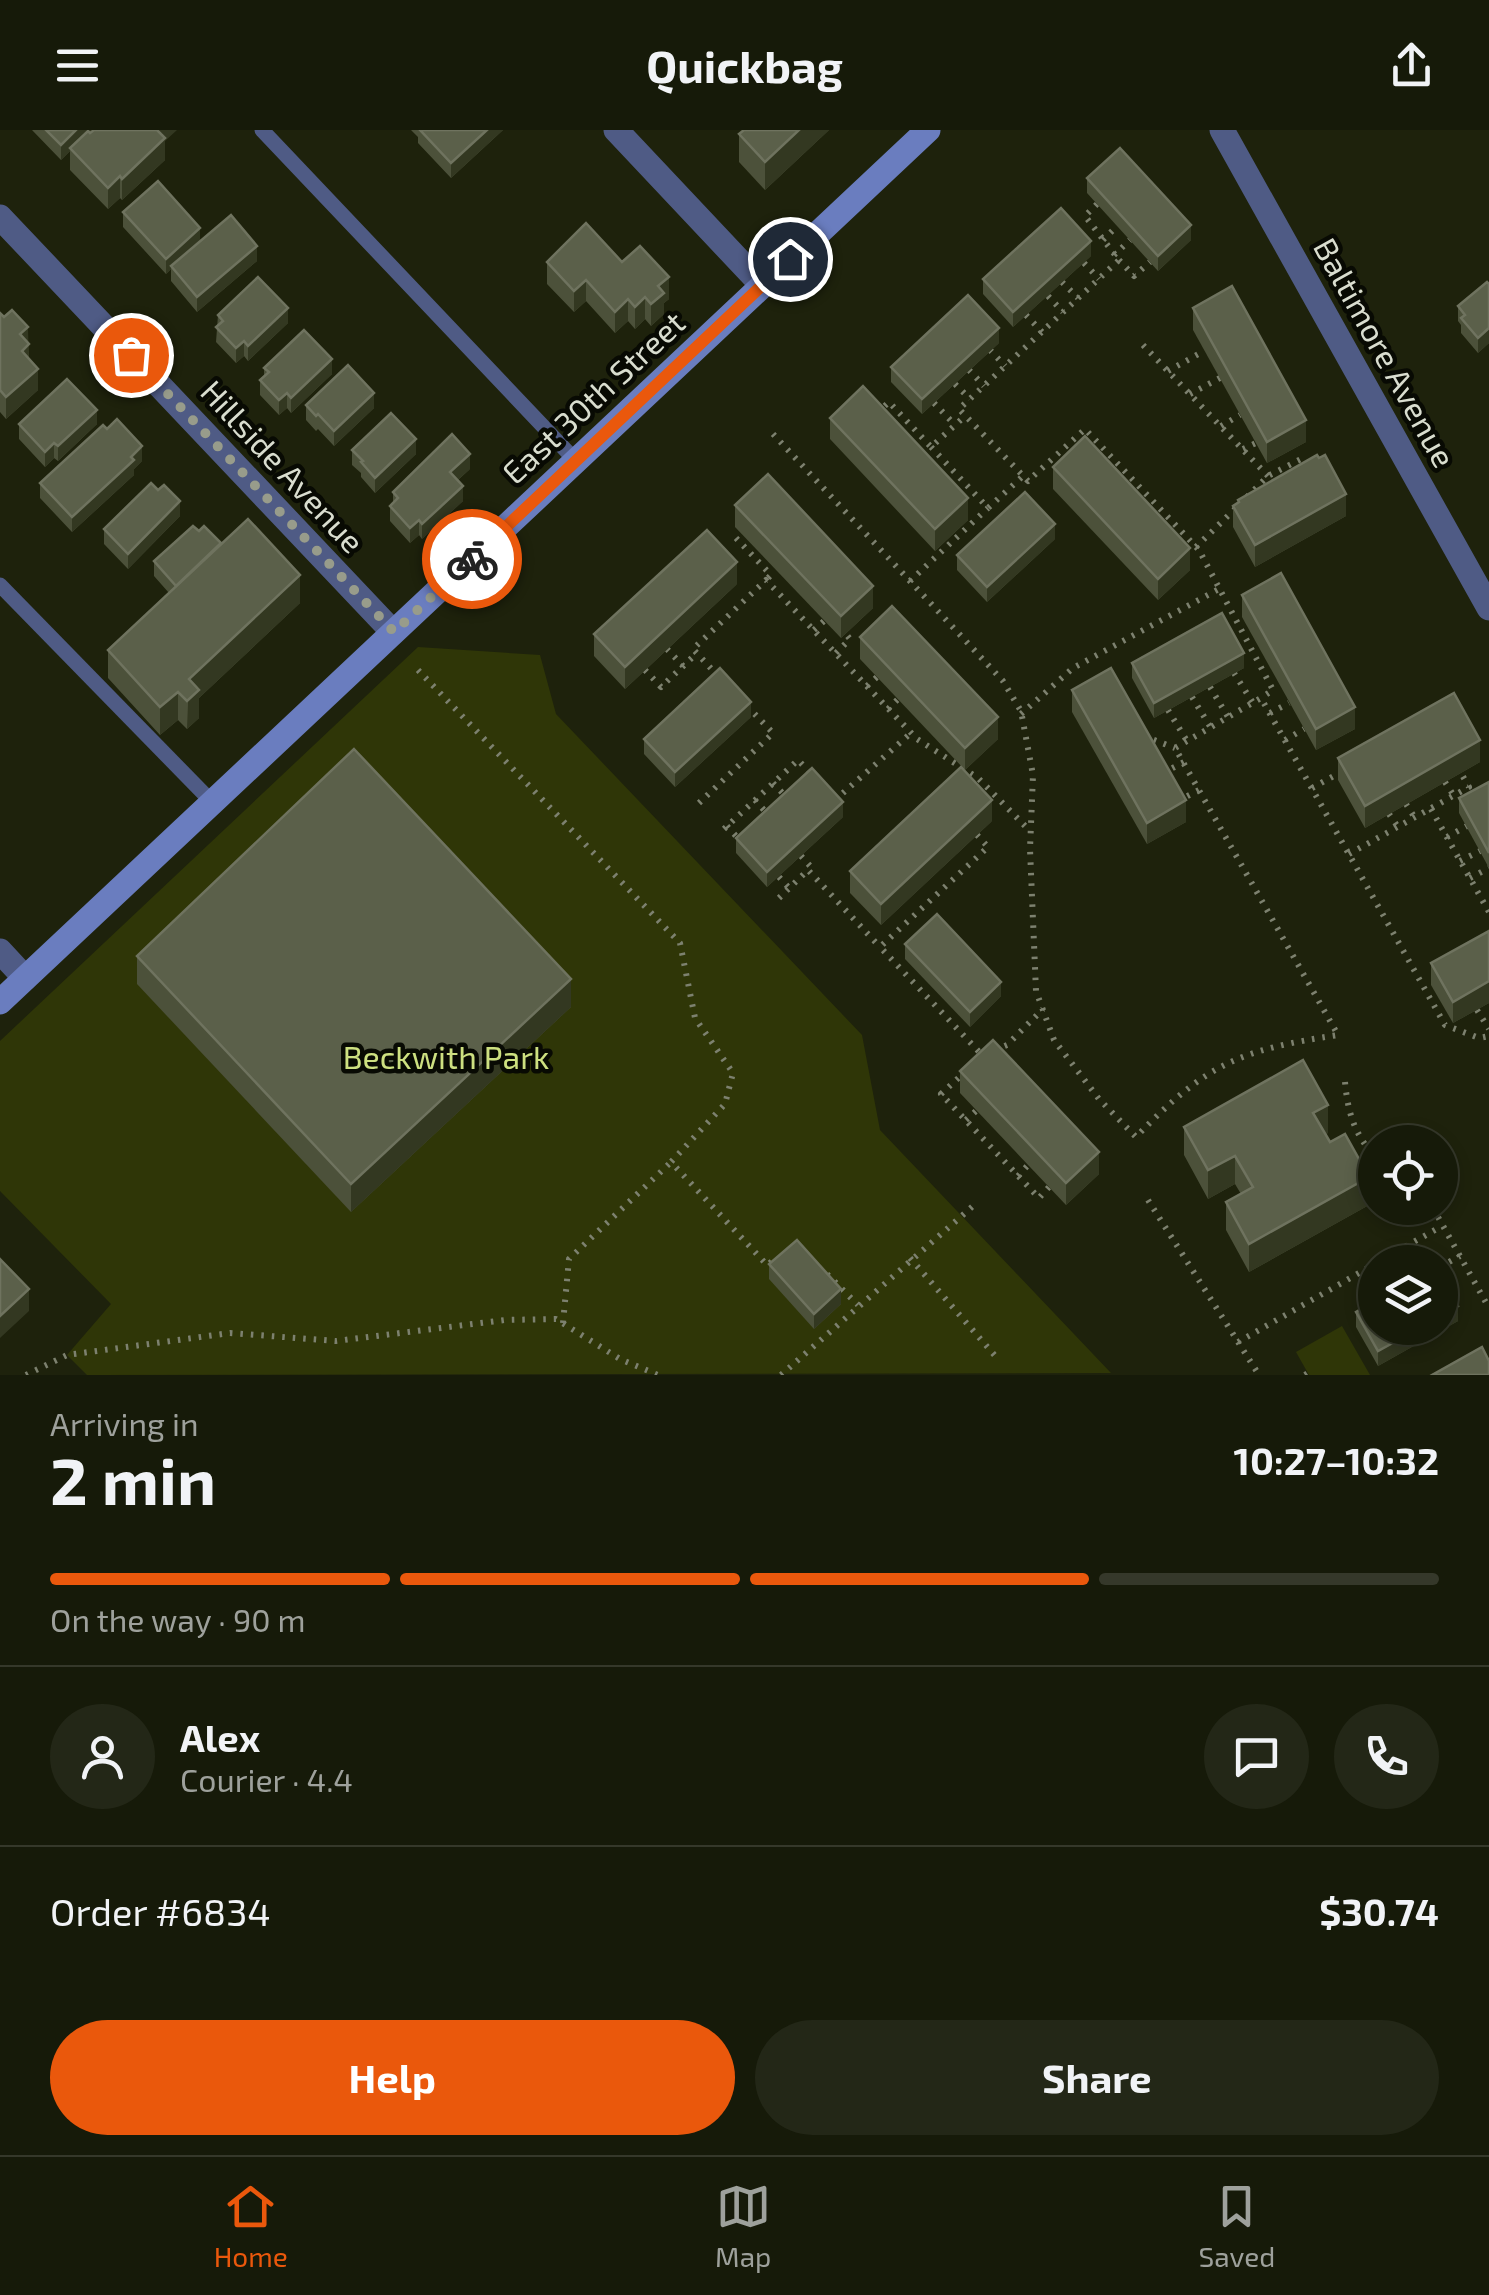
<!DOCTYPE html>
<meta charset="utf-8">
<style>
:root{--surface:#161a09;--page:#232717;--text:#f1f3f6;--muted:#9ea19c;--line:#35382a;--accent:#ea580c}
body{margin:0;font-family:"Exo 2",sans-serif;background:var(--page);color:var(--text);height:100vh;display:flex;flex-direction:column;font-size:38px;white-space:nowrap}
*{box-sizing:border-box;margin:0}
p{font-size:32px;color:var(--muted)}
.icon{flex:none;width:55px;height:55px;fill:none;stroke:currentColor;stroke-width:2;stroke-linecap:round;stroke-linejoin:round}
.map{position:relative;height:1245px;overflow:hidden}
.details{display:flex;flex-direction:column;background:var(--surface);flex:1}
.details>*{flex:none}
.fabs{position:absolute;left:1358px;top:995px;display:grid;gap:20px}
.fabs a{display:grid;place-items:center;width:100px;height:100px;border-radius:50%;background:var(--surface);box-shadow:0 5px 15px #0003,0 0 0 2px var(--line);font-size:50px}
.pin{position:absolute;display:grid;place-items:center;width:85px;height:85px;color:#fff;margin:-42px;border:5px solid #fff;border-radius:50%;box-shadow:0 2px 10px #0007}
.courier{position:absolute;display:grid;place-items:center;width:100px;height:100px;margin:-50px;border:8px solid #ea580c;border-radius:50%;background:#fff;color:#222;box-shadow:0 2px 12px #0007}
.head em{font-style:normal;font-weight:700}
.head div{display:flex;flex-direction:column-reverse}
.head{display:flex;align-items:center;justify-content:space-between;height:170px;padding:0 50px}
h1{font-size:65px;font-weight:700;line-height:75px}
.bar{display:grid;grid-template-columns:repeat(4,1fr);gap:15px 10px;align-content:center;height:120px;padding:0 50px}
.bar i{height:12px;border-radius:8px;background:var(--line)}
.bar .active{background:var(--accent)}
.bar p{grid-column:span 4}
.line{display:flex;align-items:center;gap:25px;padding:0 50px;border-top:2px solid var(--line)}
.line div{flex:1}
.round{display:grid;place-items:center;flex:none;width:105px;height:105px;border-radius:52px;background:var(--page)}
.primary-button{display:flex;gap:20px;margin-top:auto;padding:20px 50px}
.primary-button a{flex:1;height:115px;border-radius:60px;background:var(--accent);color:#fff;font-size:40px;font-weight:700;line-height:115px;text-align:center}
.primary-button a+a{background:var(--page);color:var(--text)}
header{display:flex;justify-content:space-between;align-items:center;height:130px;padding:0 50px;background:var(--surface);font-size:45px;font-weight:700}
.dock{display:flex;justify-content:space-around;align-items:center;height:140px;border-top:2px solid var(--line);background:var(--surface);font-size:28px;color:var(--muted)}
.dock a{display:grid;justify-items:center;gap:5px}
.dock .active{color:var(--accent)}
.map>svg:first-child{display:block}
</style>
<header><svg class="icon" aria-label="menu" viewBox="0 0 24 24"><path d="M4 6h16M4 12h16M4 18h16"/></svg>Quickbag<svg class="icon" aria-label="share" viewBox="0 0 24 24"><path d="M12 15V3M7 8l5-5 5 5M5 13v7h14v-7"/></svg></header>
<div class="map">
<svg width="1489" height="1245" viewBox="0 0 1489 1245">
<rect width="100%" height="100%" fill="#1e220c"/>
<!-- green -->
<g fill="#2f3607">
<polygon points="418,517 540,525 556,584 862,905 880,1000 1111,1243 87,1245 67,1225 111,1174 0,1061 0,911"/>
<polygon points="1342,1196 1370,1245 1309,1245 1296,1222"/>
</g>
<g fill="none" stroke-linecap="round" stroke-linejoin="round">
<!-- path -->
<g stroke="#7d816f" stroke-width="6" stroke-dasharray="2.5 8" stroke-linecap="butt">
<polyline points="1097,74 1085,86 1119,130 959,279 1028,351 1085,299 1199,420 1273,560 1261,568"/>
<polyline points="1103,110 1117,96"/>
<polyline points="1114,125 1130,110"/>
<polyline points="1119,130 1134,146 1150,132"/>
<polyline points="1084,133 1099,149"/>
<polyline points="1062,152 1078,168"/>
<polyline points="1048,166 1063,182"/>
<polyline points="1026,185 1042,202"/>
<polyline points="1143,215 1268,346"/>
<polyline points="990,220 1005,236"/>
<polyline points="969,240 984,256"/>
<polyline points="1168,241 1204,221"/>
<polyline points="955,254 970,269"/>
<polyline points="1190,264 1220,248"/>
<polyline points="934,273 955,295"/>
<polyline points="877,283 889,272 931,317 965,286"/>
<polyline points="1221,296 1240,285"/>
<path d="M 773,304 L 1003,551 L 1021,581 L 1033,645 L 1030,719 L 1036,861 L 1054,910 L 1099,969 L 1136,1007 C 1206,934 1239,920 1338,905 L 1175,618 L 1261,568 L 1445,895 L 1479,908 L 1489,906"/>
<polyline points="931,317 988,378 1023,346"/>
<polyline points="1243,319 1256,313"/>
<polyline points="1247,367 1268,346 1303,328 1307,336"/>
<polyline points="736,408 771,445 766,450"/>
<polyline points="1196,417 1238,376"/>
<polyline points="910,451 988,378"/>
<polyline points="814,500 824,491"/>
<polyline points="667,519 683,536"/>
<polyline points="836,523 850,509 846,504"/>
<polyline points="418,540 680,813 695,888 733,943 725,974 671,1032 767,1135 775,1129"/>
<polyline points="645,540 661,557 697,523"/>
<polyline points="1234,543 1253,573"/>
<polyline points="718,546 693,519 766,450 917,609 978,648 1029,700"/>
<polyline points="867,556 877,547"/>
<polyline points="1210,557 1228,587"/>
<polyline points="1192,567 1211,598"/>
<polyline points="888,579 898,569"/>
<polyline points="1168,580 1187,611"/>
<polyline points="1270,583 1289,573"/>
<polyline points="1021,584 1073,538 1219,459"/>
<polyline points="1144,606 1175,618"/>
<polyline points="1285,610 1304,599"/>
<polyline points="1163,643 1184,632"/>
<polyline points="1445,652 1454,666"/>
<polyline points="773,653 789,670"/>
<polyline points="1312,658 1341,642"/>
<polyline points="755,670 771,688"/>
<polyline points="835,670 911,603"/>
<polyline points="1178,671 1199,660"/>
<polyline points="699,673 773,603 748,577"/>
<polyline points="1406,674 1415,688"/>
<polyline points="1431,679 1489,782"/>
<polyline points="1389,684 1398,697"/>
<polyline points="727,696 743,714"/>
<polyline points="724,699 798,630 813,646"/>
<polyline points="977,705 988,717 880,817 983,926"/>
<polyline points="1447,707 1467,696"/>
<polyline points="1349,724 1469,657 1461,643"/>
<polyline points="801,726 811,737 809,739"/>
<polyline points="1460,731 1480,721"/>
<polyline points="779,747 789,758"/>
<polyline points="1470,748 1489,738"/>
<polyline points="779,768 808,740 880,817"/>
<polyline points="1477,880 1489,899"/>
<polyline points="995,920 1007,915 1043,879"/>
<polyline points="966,941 941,964 1039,1068 1049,1057"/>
<path d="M 1345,952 C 1348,983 1354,1003 1375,1027"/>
<polyline points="966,990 977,980"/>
<polyline points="1018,1046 1028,1035"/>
<polyline points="1148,1070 1259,1245"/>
<polyline points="1433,1078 1489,1178"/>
<polyline points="910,1128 997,1228"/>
<polyline points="1378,1132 1442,1096"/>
<polyline points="1440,1137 1460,1126"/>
<polyline points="827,1144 858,1175"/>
<polyline points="563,1193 569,1129 671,1032"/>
<polyline points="1238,1212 1375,1134"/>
<polyline points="26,1245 67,1225 230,1203 336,1211 505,1190 556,1189 620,1229 658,1245"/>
<polyline points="781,1245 973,1076"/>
<polyline points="1305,1245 1308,1243"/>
</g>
<!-- lane -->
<g stroke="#4f5b85" stroke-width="15">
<polyline points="262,0 576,331"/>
<polyline points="0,455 212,672"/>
</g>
<!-- street -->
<g stroke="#4f5b85" stroke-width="25">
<polyline points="616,0 762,155"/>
<polyline points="1222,0 1489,478"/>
<polyline points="0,87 393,502"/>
<polyline points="0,821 25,848"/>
</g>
<!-- secondary -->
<polyline stroke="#6a7dbf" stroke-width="25" points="0,872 928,0"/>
</g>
<!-- wall -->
<g fill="#4c513a">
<polygon points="32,0 91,0 89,2 165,11 165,30 122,70 120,68 108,79 70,40 70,21 61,30"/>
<polygon points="411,0 503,0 451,48 418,13 418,7"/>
<polygon points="829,0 765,60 739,32 739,4"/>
<polygon points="1087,48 1191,110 1158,141 1087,63"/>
<polygon points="123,82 200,111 257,131 197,182 171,151 171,139 166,144 123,97"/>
<polygon points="1091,126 1013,197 983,164 983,149"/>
<polygon points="547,132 622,132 669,169 664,173 664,184 651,196 645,189 635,199 628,191 615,203 586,171 574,182 547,154"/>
<polygon points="1489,154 1489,213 1478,223 1461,203 1461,195 1458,191 1458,176"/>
<polygon points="1193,178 1306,312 1267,333 1193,200"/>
<polygon points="0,183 28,212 29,230 38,260 6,289 0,282"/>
<polygon points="218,185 288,193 248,231 244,226 236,233 216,212"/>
<polygon points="999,213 922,284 891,252 891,237"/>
<polygon points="264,238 332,244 291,283 287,278 279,285 260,265 260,250 264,246"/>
<polygon points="306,275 374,278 334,316 318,299 316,301 306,290"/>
<polygon points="830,288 968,390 935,421 830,309"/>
<polygon points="19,294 97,294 58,331 54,328 45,337 19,309"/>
<polygon points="352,320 416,324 375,363 361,347 361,343 352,335"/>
<polygon points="142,331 134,339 134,345 72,402 40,368 40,353"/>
<polygon points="1053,337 1190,440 1158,470 1053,359"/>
<polygon points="470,339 458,350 463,371 422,409 419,405 410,413 390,391 390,376 393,373 393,362"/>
<polygon points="158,360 180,386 128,439 104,414 104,399"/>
<polygon points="1238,370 1346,386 1255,437 1233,397 1233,376 1238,373"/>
<polygon points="735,375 873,478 841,508 735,397"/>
<polygon points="199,401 221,413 300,473 199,568 199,588 187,599 178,590 160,605 108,548 108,520 169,463 154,446 154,431"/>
<polygon points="1055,409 987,472 957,440 957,425"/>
<polygon points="737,454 625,559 594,526 594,504"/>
<polygon points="1242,465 1355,599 1316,620 1242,487"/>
<polygon points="860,507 998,609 965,640 860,529"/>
<polygon points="1132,533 1244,538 1154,588 1132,548"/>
<polygon points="1072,560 1186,692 1147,714 1072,582"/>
<polygon points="751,587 675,657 644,624 644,609"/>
<polygon points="1338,628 1480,632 1365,698 1338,650"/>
<polygon points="1489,652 1489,738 1459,683 1459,668"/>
<polygon points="843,687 767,757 736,723 736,708"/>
<polygon points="992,691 881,795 850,763 850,741"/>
<polygon points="1489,801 1489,873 1453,893 1431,855 1431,833"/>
<polygon points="905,814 1001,866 970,897 905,829"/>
<polygon points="137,826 571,877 351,1082 137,854"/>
<polygon points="960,941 1099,1044 1066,1075 960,963"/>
<polygon points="1184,997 1328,1003 1325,1004 1330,1012 1369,1075 1249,1142 1226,1100 1226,1072 1241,1064 1235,1054 1208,1069 1184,1025"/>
<polygon points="769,1134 841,1174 814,1199 769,1149"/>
<polygon points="1356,1182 1458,1191 1378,1236 1356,1197"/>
</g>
<!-- shaded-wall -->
<g fill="#333821">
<polygon points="76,0 91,0 71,19 70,18 70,21 61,30 61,15"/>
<polygon points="156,0 177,0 165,11 165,30 122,70 122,49"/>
<polygon points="487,0 503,0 451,48 451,33"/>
<polygon points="799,0 829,0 765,60 765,32"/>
<polygon points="120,46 120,68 108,79 108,58"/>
<polygon points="1191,95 1191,110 1158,141 1158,126"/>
<polygon points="200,98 200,113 171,136 171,139 166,144 166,129"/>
<polygon points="1091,111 1091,126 1013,197 1013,182"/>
<polygon points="257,116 257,131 197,182 197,167"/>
<polygon points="669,147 669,169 664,173 664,184 651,196 651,174 658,156"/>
<polygon points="586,150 586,171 574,182 574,161"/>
<polygon points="645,167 645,189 635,199 635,177"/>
<polygon points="628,169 628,191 615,203 615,182"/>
<polygon points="288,178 288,193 248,231 248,216"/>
<polygon points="28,197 29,236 22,243 20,204"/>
<polygon points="999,198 999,213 922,284 922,269"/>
<polygon points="1489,198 1489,213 1478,223 1478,208"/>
<polygon points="244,211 244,226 236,233 236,218"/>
<polygon points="332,229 332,244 291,283 291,268"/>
<polygon points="38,239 38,260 6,289 6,267"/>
<polygon points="287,263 287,278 279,285 279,270"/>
<polygon points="374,263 374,278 334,316 334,301"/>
<polygon points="97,280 97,294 58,331 58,316"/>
<polygon points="1306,290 1306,312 1267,333 1267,312"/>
<polygon points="416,309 416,324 375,363 375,348"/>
<polygon points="54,313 54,328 45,337 45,322"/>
<polygon points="142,316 142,331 134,339 134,345 72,402 72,387"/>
<polygon points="470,324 470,339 450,357 450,342"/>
<polygon points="463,356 463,371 422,409 422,394"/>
<polygon points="1346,364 1346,386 1255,437 1255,415"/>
<polygon points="968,368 968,390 935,421 935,399"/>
<polygon points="180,371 180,386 128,439 128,424"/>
<polygon points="419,390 419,405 410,413 410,398"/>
<polygon points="1055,394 1055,409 987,472 987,457"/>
<polygon points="1190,418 1190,440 1158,470 1158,449"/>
<polygon points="737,432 737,454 625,559 625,537"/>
<polygon points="300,445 300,473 199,568 199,588 187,599 189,549"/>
<polygon points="873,456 873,478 841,508 841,486"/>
<polygon points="1244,523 1244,538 1154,588 1154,573"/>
<polygon points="178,562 178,590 160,605 160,577"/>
<polygon points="751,572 751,587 675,657 675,642"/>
<polygon points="1355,577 1355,599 1316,620 1316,599"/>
<polygon points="998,587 998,609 965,640 965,618"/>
<polygon points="1480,610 1480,632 1365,698 1365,676"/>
<polygon points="992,670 992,691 881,795 881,774"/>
<polygon points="1186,670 1186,692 1147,714 1147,693"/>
<polygon points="843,672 843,687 767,757 767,742"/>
<polygon points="571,849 571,877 351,1082 351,1054"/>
<polygon points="1489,851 1489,873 1453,893 1453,872"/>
<polygon points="1001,852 1001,866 970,897 970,882"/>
<polygon points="1328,975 1328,1003 1313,1011 1313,983"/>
<polygon points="1099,1022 1099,1044 1066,1075 1066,1053"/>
<polygon points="1235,1026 1235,1054 1208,1069 1208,1040"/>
<polygon points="1369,1047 1369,1075 1249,1142 1249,1114"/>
<polygon points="29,1159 29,1181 0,1208 0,1186"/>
<polygon points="841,1159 841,1174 814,1199 814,1184"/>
<polygon points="1458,1176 1458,1191 1378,1236 1378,1221 1420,1198 1440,1198 1440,1187"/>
</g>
<!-- building -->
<g fill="#5b604a" stroke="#6f735f" stroke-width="2.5">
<polygon points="46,0 76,0 61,15"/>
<polygon points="94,0 157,0 165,8 122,49 120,46 108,58 70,18 88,1 90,3"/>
<polygon points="420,0 487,0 451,33"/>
<polygon points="744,0 799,0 765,32 739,4"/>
<polygon points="1120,18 1191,95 1158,126 1087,48"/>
<polygon points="158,51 200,98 166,129 123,82"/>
<polygon points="1061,78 1091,111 1013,182 983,149"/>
<polygon points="231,85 257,116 197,167 171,136"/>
<polygon points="586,93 622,132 640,116 669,147 658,156 664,163 651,174 645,167 635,177 628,169 615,182 586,150 574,161 547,132"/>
<polygon points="258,147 288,178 248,216 244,211 236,218 216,197 223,191 218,185"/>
<polygon points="1487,152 1489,154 1489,198 1478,208 1461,188 1465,185 1458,176"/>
<polygon points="1232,156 1306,290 1267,312 1193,178"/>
<polygon points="968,165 999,198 922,269 891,237"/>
<polygon points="12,180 28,197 20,204 29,214 22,221 38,239 6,267 0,260 0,183 4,187"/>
<polygon points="304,200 332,229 291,268 287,263 279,270 260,250 269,242 264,238"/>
<polygon points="348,235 374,263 334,301 318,284 316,286 306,275"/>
<polygon points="67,249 97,280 58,316 54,313 45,322 19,294"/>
<polygon points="863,256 968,368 935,399 830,288"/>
<polygon points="391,283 416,309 375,348 361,332 363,331 352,320"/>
<polygon points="117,289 142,316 131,327 134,330 72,387 40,353 103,295 107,299"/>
<polygon points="452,304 470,324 450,342 463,356 422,394 419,390 410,398 390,376 398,368 393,362"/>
<polygon points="1085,306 1190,418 1158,449 1053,337"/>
<polygon points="1317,325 1319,328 1325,325 1346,364 1255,415 1233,376 1239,372 1238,370"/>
<polygon points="768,344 873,456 841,486 735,375"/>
<polygon points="151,353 158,360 164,355 180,371 128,424 104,399"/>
<polygon points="1025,362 1055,394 987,457 957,425"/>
<polygon points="248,389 300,445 189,549 199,560 187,571 178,562 160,577 108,520"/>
<polygon points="193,396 199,401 204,396 221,413 176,456 154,431"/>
<polygon points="707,400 737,432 625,537 594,504"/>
<polygon points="1281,443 1355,577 1316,599 1242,465"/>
<polygon points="892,476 998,587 965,618 860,507"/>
<polygon points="1222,483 1244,523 1154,573 1132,533"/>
<polygon points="720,538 751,572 675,642 644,609"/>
<polygon points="1111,538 1186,670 1147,693 1072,560"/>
<polygon points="1454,563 1480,610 1365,676 1338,628"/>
<polygon points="354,619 571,849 351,1054 137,826"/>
<polygon points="961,637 992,670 881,774 850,741"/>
<polygon points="812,638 843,672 767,742 736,708"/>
<polygon points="1489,652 1489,723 1459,668"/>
<polygon points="937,784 1001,852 970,882 905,814"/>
<polygon points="1489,801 1489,851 1453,872 1431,833"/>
<polygon points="993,910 1099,1022 1066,1053 960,941"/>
<polygon points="1303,930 1328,975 1313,983 1330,1012 1345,1004 1369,1047 1249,1114 1226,1072 1253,1057 1235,1026 1208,1040 1184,997"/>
<polygon points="797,1110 841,1159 814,1184 769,1134"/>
<polygon points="0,1129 29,1159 0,1186"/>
<polygon points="1440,1143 1458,1176 1440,1187"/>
<polygon points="1375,1171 1375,1198 1420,1198 1378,1221 1356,1182"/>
<polygon points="1482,1217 1489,1231 1489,1245 1432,1245"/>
</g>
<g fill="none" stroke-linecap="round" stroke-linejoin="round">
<!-- done -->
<polyline stroke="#989c8b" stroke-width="10" stroke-dasharray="0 18" points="131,225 394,502 472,429"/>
<!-- route -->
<polyline stroke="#ea580c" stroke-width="12" points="472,429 790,129"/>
</g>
<g text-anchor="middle" stroke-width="9" stroke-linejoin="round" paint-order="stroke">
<!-- street labels -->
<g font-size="32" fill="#d9ddcf" stroke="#080a03">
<text transform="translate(1384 223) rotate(61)" y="11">Baltimore Avenue</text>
<text transform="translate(594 268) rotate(-43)" y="11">East 30th Street</text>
<text transform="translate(282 337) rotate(47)" y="11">Hillside Avenue</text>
</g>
<!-- park labels -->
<g font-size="32" fill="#cde080" stroke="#080a03">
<text x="446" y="939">Beckwith Park</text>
</g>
</g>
</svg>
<div class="fabs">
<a><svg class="icon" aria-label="locate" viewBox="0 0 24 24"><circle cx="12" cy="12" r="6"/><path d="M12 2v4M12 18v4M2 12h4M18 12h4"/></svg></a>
<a><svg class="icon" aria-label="layers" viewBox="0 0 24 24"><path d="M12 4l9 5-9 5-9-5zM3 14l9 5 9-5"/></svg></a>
</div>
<div class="pin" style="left:131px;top:225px;background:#ea580c"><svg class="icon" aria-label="bag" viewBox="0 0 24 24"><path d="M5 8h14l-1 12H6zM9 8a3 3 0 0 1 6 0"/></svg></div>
<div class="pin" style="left:790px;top:129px;background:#1f2937"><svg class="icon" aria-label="home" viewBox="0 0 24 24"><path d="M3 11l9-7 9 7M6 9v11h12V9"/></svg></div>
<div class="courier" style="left:472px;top:429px"><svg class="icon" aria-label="bike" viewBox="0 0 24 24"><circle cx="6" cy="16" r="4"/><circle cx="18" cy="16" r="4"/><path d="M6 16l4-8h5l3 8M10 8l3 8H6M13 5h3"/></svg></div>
</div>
<section class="details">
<div class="head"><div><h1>2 min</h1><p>Arriving in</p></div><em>10:27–10:32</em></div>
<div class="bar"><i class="active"></i><i class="active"></i><i class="active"></i><i></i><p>On the way · 90 m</p></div>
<div class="line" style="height:180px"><a class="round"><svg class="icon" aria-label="person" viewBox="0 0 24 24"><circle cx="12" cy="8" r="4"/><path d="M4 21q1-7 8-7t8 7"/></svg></a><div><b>Alex</b><p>Courier · 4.4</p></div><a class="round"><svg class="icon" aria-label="chat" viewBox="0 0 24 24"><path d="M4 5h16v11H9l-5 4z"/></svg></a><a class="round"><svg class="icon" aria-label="phone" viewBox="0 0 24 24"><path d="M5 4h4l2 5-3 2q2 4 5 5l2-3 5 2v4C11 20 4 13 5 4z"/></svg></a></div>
<div class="line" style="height:130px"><div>Order #6834</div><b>$30.74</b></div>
<div class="primary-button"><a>Help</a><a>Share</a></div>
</section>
<nav class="dock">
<a class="active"><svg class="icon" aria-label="home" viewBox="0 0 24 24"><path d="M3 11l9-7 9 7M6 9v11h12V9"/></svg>Home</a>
<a><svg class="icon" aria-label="map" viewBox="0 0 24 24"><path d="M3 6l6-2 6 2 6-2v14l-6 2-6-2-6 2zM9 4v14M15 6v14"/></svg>Map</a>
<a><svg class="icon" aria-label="saved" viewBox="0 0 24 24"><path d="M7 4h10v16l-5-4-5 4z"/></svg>Saved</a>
</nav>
